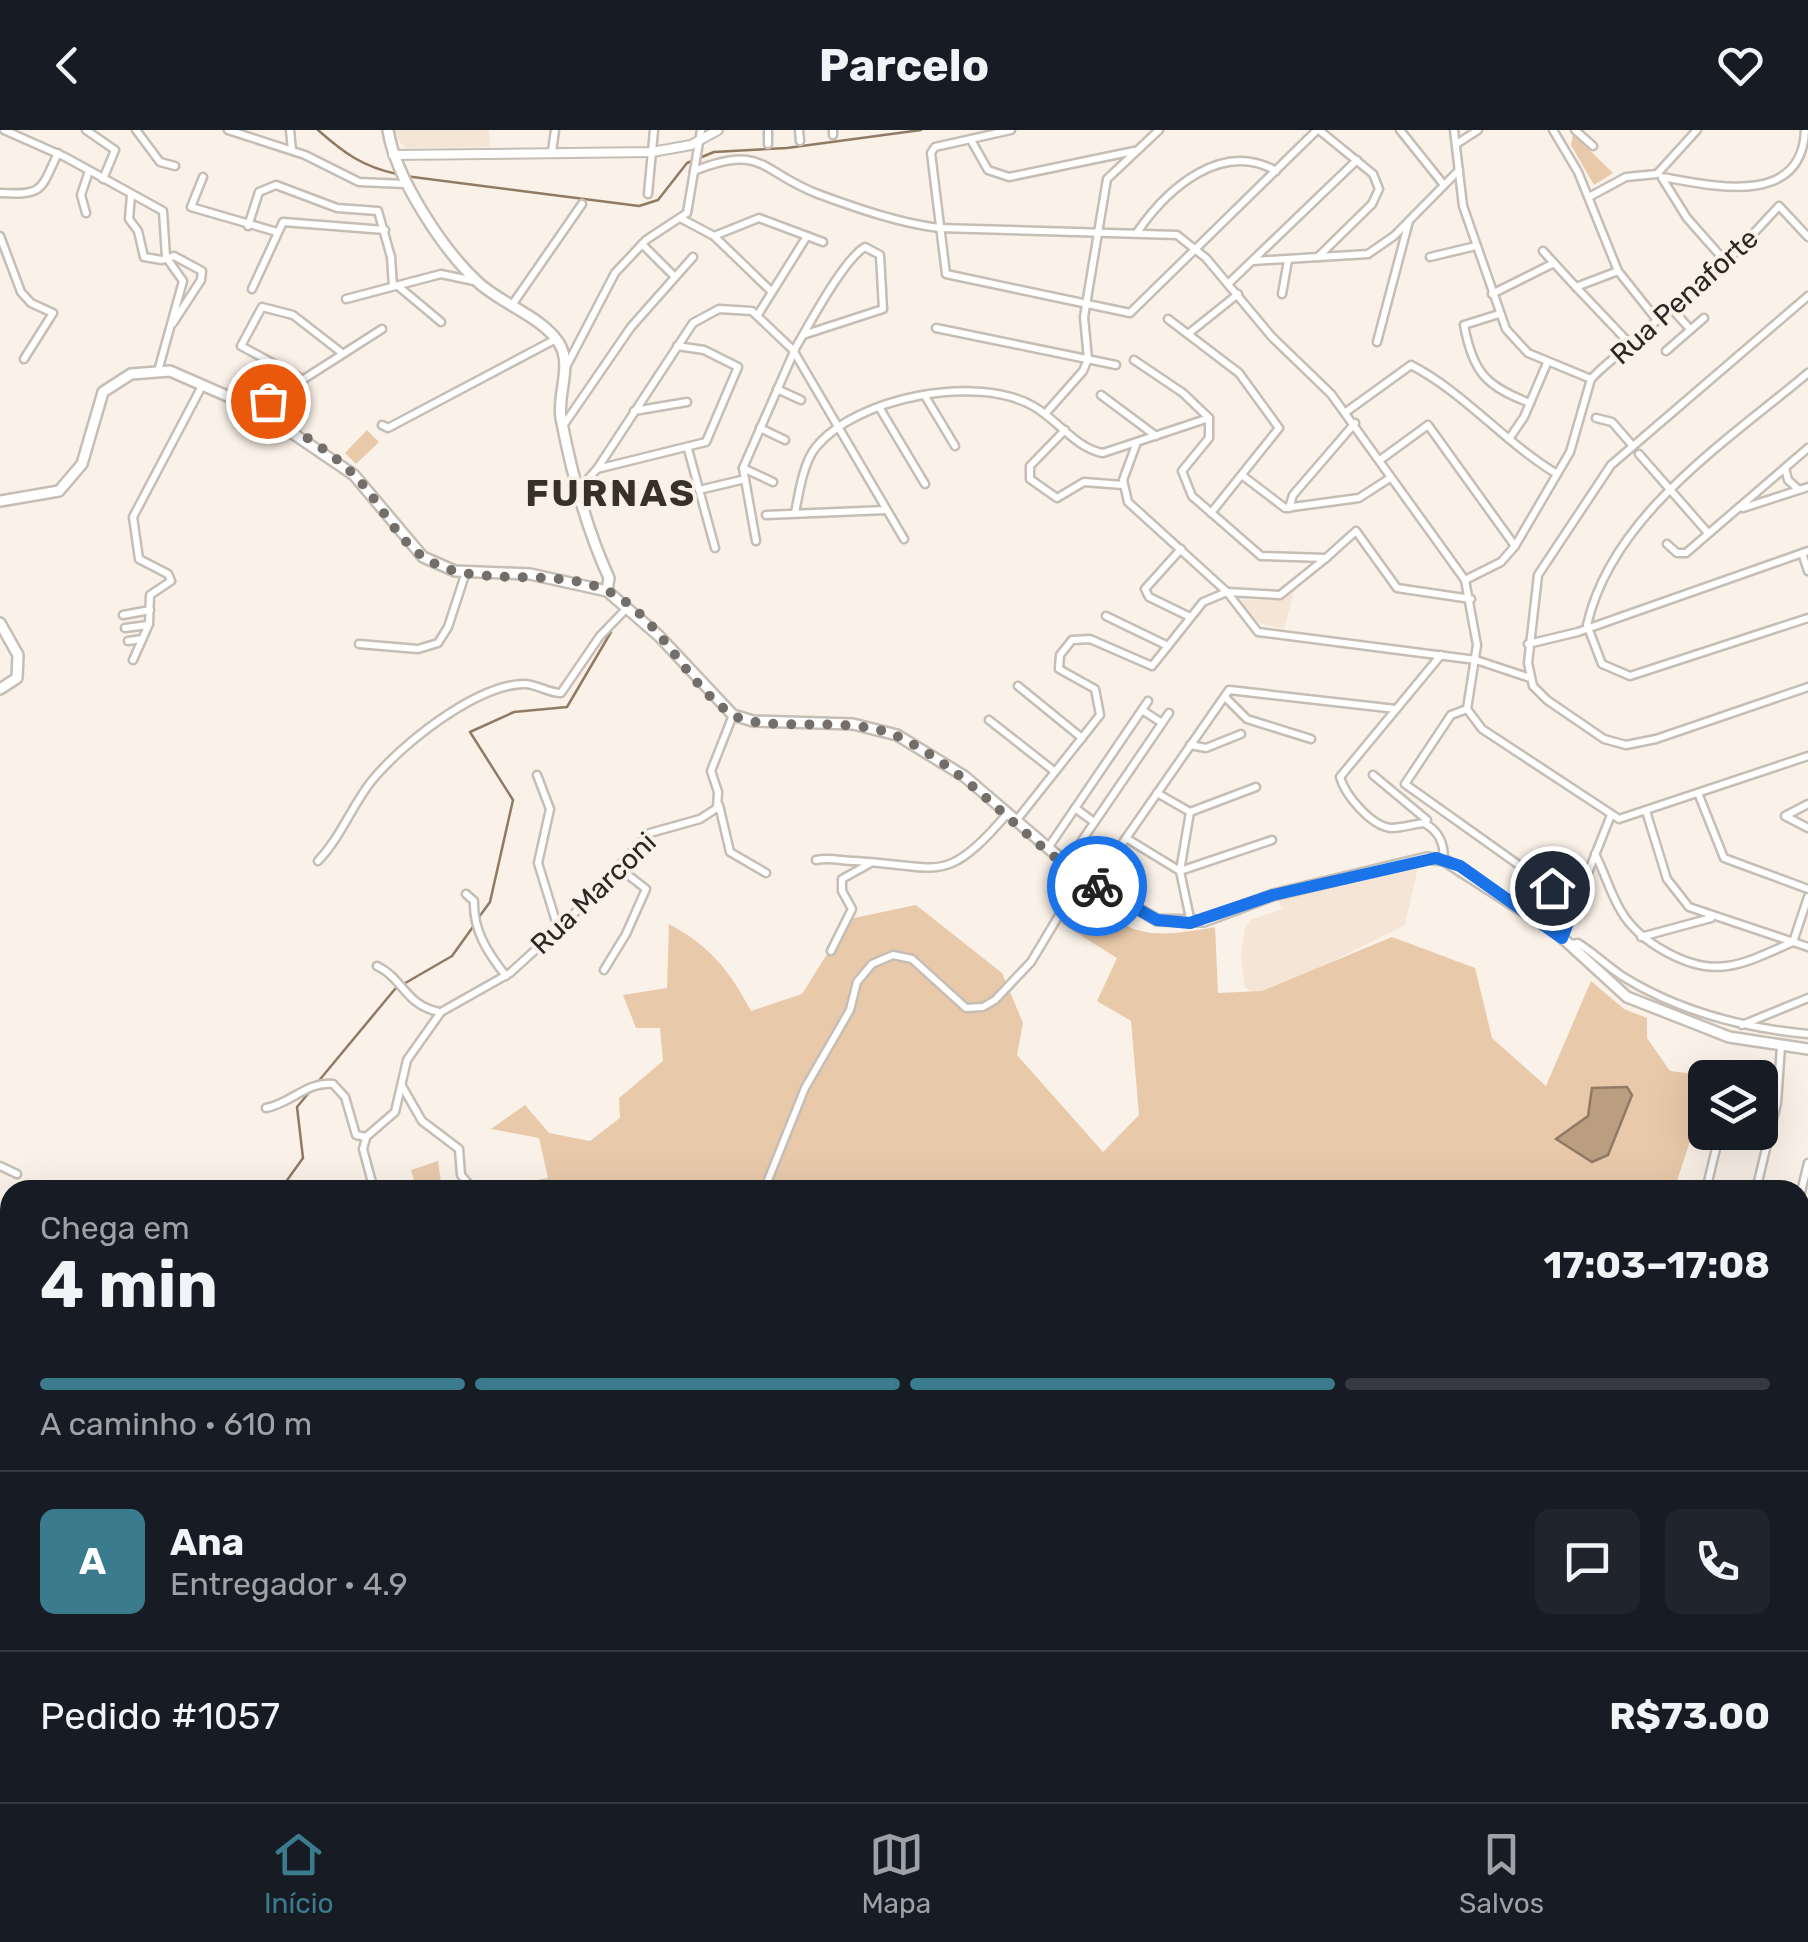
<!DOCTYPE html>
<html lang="pt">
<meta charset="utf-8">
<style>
:root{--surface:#171b24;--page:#20242c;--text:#f1f3f6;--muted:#9ea1a6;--line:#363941;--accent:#3a7c8e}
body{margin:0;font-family:Rubik,sans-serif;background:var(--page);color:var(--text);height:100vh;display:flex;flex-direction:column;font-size:38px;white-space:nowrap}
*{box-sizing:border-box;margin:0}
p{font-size:32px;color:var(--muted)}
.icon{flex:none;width:55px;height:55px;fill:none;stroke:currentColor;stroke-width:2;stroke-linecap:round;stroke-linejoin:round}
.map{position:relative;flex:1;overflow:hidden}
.panel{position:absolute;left:0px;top:1050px;width:1810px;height:622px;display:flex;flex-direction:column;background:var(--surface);border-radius:30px 30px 0 0;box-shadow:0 10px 40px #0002}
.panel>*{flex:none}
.tools{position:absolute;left:1688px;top:930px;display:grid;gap:20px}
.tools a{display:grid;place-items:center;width:90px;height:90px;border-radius:15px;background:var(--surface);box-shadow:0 10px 40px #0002;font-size:50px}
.pin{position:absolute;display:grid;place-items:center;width:85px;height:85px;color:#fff;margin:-42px;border:5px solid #fff;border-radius:50%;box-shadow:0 2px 10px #0007}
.courier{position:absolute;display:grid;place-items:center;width:100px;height:100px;margin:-50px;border:8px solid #1a73e8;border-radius:50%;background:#fff;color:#222;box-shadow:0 2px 12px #0007}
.head em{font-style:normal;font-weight:700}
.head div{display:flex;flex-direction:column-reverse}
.head{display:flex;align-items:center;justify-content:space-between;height:170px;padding:0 40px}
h1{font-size:65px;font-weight:700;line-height:75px}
.bar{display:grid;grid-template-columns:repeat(4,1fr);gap:15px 10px;align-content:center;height:120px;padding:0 40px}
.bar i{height:12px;border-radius:8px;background:var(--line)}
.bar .active{background:var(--accent)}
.bar p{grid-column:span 4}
.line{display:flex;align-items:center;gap:25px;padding:0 40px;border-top:2px solid var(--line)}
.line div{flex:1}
.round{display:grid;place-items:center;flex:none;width:105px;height:105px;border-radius:15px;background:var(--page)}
header{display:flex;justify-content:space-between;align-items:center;height:130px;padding:0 40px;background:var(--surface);font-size:45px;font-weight:700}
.menu{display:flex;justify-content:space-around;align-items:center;height:140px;border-top:2px solid var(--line);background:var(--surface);font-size:28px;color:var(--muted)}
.menu a{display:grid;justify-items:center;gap:5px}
.menu .active{color:var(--accent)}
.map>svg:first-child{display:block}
</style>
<header><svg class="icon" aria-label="back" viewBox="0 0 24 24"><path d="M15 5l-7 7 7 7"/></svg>Parcelo<svg class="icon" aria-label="heart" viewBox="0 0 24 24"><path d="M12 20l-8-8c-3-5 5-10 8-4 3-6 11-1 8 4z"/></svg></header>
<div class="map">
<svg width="1808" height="1672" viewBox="0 0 1808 1672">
<rect width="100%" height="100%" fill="#faf1e8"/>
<!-- built -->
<g fill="#f4e5d6">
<polygon points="395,0 489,0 490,17 407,18 396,9"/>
<polygon points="1294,461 1284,499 1259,493 1237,470 1283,469"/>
<polygon points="1418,737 1405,795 1279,858 1258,864 1245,858 1241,826 1245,798 1251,790 1282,779 1278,769"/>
</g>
<!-- green -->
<g fill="#e8caab">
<polygon points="1573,4 1613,43 1594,55 1571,15"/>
<polygon points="367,300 379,312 356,334 345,323"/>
<path d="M 1084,767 C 1135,809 1152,808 1215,797 L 1218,863 L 1262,861 L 1392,807 L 1475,838 L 1492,908 L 1546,956 L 1591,851 L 1624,879 L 1647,888 L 1647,908 L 1670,941 L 1704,945 L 1693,1002 L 1674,1060 L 528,1060 L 525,1052 L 548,1048 L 539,1008 L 491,999 L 525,975 L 549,1003 L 590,1011 L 620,988 L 619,968 L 663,931 L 660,898 L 636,898 L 623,865 L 667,858 L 669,794 C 710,816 730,841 751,881 L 802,864 L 849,789 L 916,775 L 1002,843 L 1023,893 L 1017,925 L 1103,1022 L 1139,985 L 1131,891 L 1097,871 L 1117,828 L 1061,793 L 1075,773 Z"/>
<polygon points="438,1031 442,1060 417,1060 411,1040"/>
<polygon points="357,1663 576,1663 553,1672 359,1672"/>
</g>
<!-- water -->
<polygon fill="#bb9e80" stroke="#907a64" stroke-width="2.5" points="1627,957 1632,965 1608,1025 1592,1032 1556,1009 1588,986 1592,958"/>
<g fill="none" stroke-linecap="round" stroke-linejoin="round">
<!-- stream -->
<g stroke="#907a64" stroke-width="2.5">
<path d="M 318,0 C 344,23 363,37 397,44"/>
<polyline points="405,46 639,76 658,70 687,33 714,22 787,18 921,0"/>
<polyline points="479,787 490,772 513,670 470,602 514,582 567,577 611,502"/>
<polyline points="317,953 395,859 452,826 475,794"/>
<polyline points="280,1060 303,1028 297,977 312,959"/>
</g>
<!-- minor casing -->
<g stroke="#c6beb5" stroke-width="11">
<g id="minor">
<polyline points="4,0 65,27 163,81 166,127 183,151 158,241"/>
<polyline points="86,0 115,20 103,49"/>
<polyline points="136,0 160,32 175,36"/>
<polyline points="228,0 305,25 359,52 405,54"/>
<polyline points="290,0 292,20"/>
<polyline points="768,0 768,14"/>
<polyline points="799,0 800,11"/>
<polyline points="833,0 833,5"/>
<polyline points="1011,0 935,17 931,23 946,144 1130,183 1317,0"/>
<polyline points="1400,0 1444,55"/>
<polyline points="1454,0 1463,76 1506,199 1528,223 1591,249"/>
<polyline points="1553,0 1578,42 1618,141 1657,190"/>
<polyline points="1575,0 1593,16"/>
<polyline points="971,10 988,40 1009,47 1134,21"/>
<polyline points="1458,13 1478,0"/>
<polyline points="552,22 555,0"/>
<path d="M 694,41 C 764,13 760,42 818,64 C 856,78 899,93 939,98 L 1177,105 L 1206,128 L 1272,207 L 1331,264 L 1465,450 L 1477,515 L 1467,579 L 1482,599 L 1619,689 L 1808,626"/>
<polyline points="203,47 191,77 277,102"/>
<path d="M 1662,47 C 1709,55 1802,79 1805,0"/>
<polyline points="1662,48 1687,88 1725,131"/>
<path d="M 0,63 C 44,65 40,61 58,23"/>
<polyline points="648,64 654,0"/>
<polyline points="131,65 129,89 138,101 144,127 162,130 174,126 202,141 201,150 173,193"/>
<polyline points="1589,67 1626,47 1657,44 1697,0"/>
<polyline points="86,83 81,65 89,41"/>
<polyline points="682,89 714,106 772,162"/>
<polyline points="248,96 259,62 276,55 337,78 378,81 391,127 393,156"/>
<path d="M 1138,101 C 1168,58 1222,10 1276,41"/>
<polyline points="0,106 21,162 31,173 53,183 24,229"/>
<polyline points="714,106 759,88 823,112"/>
<polyline points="642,114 674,146"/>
<polyline points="1543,121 1576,157 1618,141"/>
<polyline points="1318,127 1372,74 1379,59 1373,44 1319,0"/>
<polyline points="1430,127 1476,116"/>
<polyline points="1253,131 1368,124 1394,106 1459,40"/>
<polyline points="1229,153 1357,30"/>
<polyline points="398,156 441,192"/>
<polyline points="1576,157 1631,215"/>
<polyline points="252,159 283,92 385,100"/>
<polyline points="1282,164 1288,130"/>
<polyline points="1492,164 1554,133"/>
<polyline points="1808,166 1611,335 1538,445 1528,533 1533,556 1547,570 1604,609 1626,615 1656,609 1808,557"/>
<polyline points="346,169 441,144 474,151"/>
<polyline points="512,175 582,74"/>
<polyline points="1671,178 1690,199"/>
<polyline points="759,183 807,106"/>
<path d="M 1499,184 L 1464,195 C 1473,243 1486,256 1530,273"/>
<polyline points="1168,189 1239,243 1279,298 1211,383"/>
<polyline points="936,198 1116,235"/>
<polyline points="1188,204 1238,164"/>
<polyline points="1377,212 1409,91"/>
<polyline points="1666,221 1704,188"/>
<polyline points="567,235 615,143 646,110 687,83 701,0"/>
<path d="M 1808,243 C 1726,312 1612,385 1587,495 L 1602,534 L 1630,546 L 1808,488"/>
<polyline points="302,249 241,216 262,177 293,185 342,223"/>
<polyline points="777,259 801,270"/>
<polyline points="1101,265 1156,306"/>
<polyline points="925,266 955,316"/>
<polyline points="879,277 925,354"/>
<polyline points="257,279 382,199"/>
<polyline points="634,281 687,272"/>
<path d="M 1346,282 L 1411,235 C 1465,263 1505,313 1557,344"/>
<polyline points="1045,284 1083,241 1088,229 1084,187 1107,49 1159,0"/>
<polyline points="1596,288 1612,292 1632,315"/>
<polyline points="382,295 388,298 556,209"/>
<polyline points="563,296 631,197 693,127"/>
<polyline points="760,298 785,310"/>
<polyline points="1065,300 1030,336 1030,349 1057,368 1084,352 1123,355"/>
<polyline points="1509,309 1524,287 1547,233"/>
<polyline points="1137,312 1123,350 1128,372 1227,462 1258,502 1476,530 1530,548"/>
<polyline points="688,319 715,418"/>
<polyline points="1639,324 1708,403"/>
<polyline points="1380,330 1428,295 1515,416"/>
<polyline points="743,338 773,352"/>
<polyline points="1785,338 1788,350 1798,359"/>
<polyline points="597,339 706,312 738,237 704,220 677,216"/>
<polyline points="1243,346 1285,378 1359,368 1390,348"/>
<polyline points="580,358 597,339 693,193 719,179 752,181 793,220 904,409"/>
<polyline points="699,360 741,350"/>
<polyline points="1289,378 1293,365 1355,293"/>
<polyline points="1743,378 1808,357"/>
<path d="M 795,383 C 799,363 803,333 816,317 C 857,267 977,244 1033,276 C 1057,289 1075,318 1103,323 L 1209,288"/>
<polyline points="766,385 886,380"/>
<path d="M 756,411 L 743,338 L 796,217 C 810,193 844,129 865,117 L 880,125 L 883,179 L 803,205"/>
<polyline points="1667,414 1677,423 1686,423 1808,318"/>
<polyline points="1181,419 1145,459 1149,467 1188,486"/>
<polyline points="1802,423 1808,441"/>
<polyline points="1326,428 1356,401 1397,458 1471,469"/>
<polyline points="1465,450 1501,432 1515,416 1570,322 1591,249 1600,240 1739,119 1779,76 1808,107"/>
<polyline points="123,485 150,480"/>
<polyline points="1106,486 1168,516"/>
<polyline points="125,498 148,495"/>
<polyline points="128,511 142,509"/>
<polyline points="359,514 418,519 438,513 448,497 466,442"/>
<polyline points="1528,514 1578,502 1808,421"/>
<path d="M 1441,525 L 1340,647 C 1345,665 1371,696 1391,698 C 1402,698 1414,694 1424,693 C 1439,701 1444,713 1444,730"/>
<polyline points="133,530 149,494 150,465 171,451 168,444 139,429 133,387 202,256"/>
<polyline points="1018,556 1082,608"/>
<polyline points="1225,567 1247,589 1311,609"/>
<polyline points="1467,579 1451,585 1405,654 1575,775"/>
<polyline points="1142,580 1162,593"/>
<polyline points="989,590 1054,641"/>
<polyline points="1190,615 1206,618 1241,604"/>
<polyline points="537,645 550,679 538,733 558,798"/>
<polyline points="1373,645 1427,690"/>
<polyline points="1157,663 1190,682 1256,657"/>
<polyline points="1698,663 1724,728 1808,759"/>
<polyline points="1808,674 1785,686 1808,698"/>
<polyline points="719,675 730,722 766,743"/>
<polyline points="1075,678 1094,692"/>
<polyline points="1646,681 1667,749 1689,777 1808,817"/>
<polyline points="1190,682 1180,741 1191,793"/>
<polyline points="1016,691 1100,585 1095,559 1059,539 1060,525 1072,510 1090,509 1152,536 1203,472 1227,462 1280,465 1326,428 1261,426 1192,366 1182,341 1209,308 1209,288 1183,263 1134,230"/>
<polyline points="1126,708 1180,741 1272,710"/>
<polyline points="1048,718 1148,571"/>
<path d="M 1595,724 C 1605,743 1610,763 1621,781 C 1639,812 1690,842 1727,836 C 1749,833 1772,821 1793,812 L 1808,767"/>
<path d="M 816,730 C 830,727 842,731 855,731 C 941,736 944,757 1008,683"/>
<path d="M 318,731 C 340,708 351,678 370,653 C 399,616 475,555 524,554 C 537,554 548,563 561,563 L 600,506 L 628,477"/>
<polyline points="1066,734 1169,583"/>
<path d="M 466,764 L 474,771 C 473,800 487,822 506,846"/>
<polyline points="1641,807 1711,788"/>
<polyline points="1562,808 1611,685"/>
<path d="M 1570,814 L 1578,813 C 1594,823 1607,836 1622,846 C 1678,881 1744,898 1808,904"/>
<polyline points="831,821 852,779 842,761 842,749 869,734"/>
<path d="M 377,836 C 403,848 405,875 439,882"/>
<polyline points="604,840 626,804 646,759 618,737"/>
<polyline points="1742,895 1808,868"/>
<polyline points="402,956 422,991 459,1019 461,1045 474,1060"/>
<path d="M 266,978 C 290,974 307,951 333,954 L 345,967 L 356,1005 L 366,1007"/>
<polyline points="1760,978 1775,982"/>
<polyline points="366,1007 395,982 407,930 441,882 510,843 567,791 650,703 700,689 717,678 718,662 711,641 733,585"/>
<polyline points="366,1008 363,1019 374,1060"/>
<polyline points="0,1036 17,1044"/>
<polyline points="764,1060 805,958 850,880 857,852 872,834 893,825 912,829 966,878 983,877 995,870 1031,832 1070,767 1101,744 1229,560 1396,579"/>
<polyline points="1706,1060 1720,1002"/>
<polyline points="1756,1060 1777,973 1781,916"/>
<polyline points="1800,1066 1808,1033"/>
<polyline points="1800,1156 1808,1159"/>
<polyline points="0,1189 10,1187"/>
<polyline points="1800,1207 1808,1210"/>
<polyline points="1808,1262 1801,1269 1808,1276"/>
<polyline points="1800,1375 1808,1375"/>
<polyline points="0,1416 9,1411"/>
<polyline points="1800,1473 1808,1474"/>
<polyline points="1800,1555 1808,1555"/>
<polyline points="1800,1615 1808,1613"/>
<polyline points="425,1662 435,1672"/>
<polyline points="945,1662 953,1672"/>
<polyline points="1209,1662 1216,1672"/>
<polyline points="1307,1662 1310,1672"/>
<polyline points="1352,1662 1361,1672"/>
<polyline points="1418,1662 1419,1672"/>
<polyline points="1479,1662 1486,1672"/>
<polyline points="1662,1662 1675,1672"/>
<polyline points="588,1672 605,1662"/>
<polyline points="1739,1672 1778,1668 1805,1672"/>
</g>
</g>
<!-- tertiary casing -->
<g stroke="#c6beb5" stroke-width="12">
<polyline id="tertiary" points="393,25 652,22 691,15 718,0"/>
</g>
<!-- secondary casing -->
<g stroke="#c6beb5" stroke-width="14">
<g id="secondary">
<path d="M 388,0 C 395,47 444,122 480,154 C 504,175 542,187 559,213 C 573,236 557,263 561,288 C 571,340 587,400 609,448 L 607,461"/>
<polyline points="0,371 59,361 82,334 103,262 131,244 170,241 257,279 354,345 423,427 455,441 530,444 607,461 659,506 733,585 753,591 853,594 897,605 964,646 1081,746 1157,790 1204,791 1273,765 1427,728 1444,730 1557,803 1627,867 1729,907 1808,919"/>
<polyline points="0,493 18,525 17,548 0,559"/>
</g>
</g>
<!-- minor -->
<use href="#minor" stroke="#fff" stroke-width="6"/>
<!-- tertiary -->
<use href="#tertiary" stroke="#fff" stroke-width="8"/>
<!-- secondary -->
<use href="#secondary" stroke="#fff" stroke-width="9"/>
</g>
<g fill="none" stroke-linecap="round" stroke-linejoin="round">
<!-- done -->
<path stroke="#736e69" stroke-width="10" stroke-dasharray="0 18" d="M 268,271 L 257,278 C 291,297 329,319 356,347 C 380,372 396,409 425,428 C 472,460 549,436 603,459 C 660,483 683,553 733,585 C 764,604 850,584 897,606 C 975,643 1024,714 1097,756"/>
<!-- route -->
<polyline stroke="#1a73e8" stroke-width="12" points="1097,756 1157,790 1190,793 1273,765 1436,728 1460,736 1562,808 1575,775 1552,758"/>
</g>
<g text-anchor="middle" stroke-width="8" stroke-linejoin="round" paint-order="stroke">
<!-- street labels -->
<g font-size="28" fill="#2b2724" stroke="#faf1e8">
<text transform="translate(1684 166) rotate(-42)" y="10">Rua Penaforte</text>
<text transform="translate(593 763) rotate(-44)" y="10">Rua Marconi</text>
</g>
<!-- district labels -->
<g font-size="38" font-weight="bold" letter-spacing="2.5" fill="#38312a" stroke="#faf1e8">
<text x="611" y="376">FURNAS</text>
</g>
</g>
</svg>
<div class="tools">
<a><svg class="icon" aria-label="layers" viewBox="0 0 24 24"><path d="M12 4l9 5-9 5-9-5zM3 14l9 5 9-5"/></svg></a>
</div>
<div class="pin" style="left:268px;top:271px;background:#ea580c"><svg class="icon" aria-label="bag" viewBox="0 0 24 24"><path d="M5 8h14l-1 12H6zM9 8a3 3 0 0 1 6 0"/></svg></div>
<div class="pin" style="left:1552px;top:758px;background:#1f2937"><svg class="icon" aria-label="home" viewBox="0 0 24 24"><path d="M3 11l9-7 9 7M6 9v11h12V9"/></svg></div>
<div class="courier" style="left:1097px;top:756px"><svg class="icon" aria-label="bike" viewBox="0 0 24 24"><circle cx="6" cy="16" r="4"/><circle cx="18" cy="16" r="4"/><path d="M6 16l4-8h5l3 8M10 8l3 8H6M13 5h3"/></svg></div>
<section class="panel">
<div class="head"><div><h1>4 min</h1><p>Chega em</p></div><em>17:03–17:08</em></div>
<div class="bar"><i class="active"></i><i class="active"></i><i class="active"></i><i></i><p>A caminho · 610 m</p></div>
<div class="line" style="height:180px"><b class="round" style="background:var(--accent);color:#fff">A</b><div><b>Ana</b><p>Entregador · 4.9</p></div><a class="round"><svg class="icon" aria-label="chat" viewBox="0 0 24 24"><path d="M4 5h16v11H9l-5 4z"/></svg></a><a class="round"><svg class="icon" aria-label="phone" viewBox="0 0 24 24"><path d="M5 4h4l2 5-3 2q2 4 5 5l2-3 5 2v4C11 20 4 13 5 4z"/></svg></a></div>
<div class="line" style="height:130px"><div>Pedido #1057</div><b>R$73.00</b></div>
</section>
</div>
<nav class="menu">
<a class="active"><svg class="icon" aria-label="home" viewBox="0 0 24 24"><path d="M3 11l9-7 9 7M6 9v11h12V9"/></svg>Início</a>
<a><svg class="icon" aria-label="map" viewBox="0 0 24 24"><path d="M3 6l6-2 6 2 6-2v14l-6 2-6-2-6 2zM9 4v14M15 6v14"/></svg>Mapa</a>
<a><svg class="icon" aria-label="saved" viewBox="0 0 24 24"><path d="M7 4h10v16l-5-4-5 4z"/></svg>Salvos</a>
</nav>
